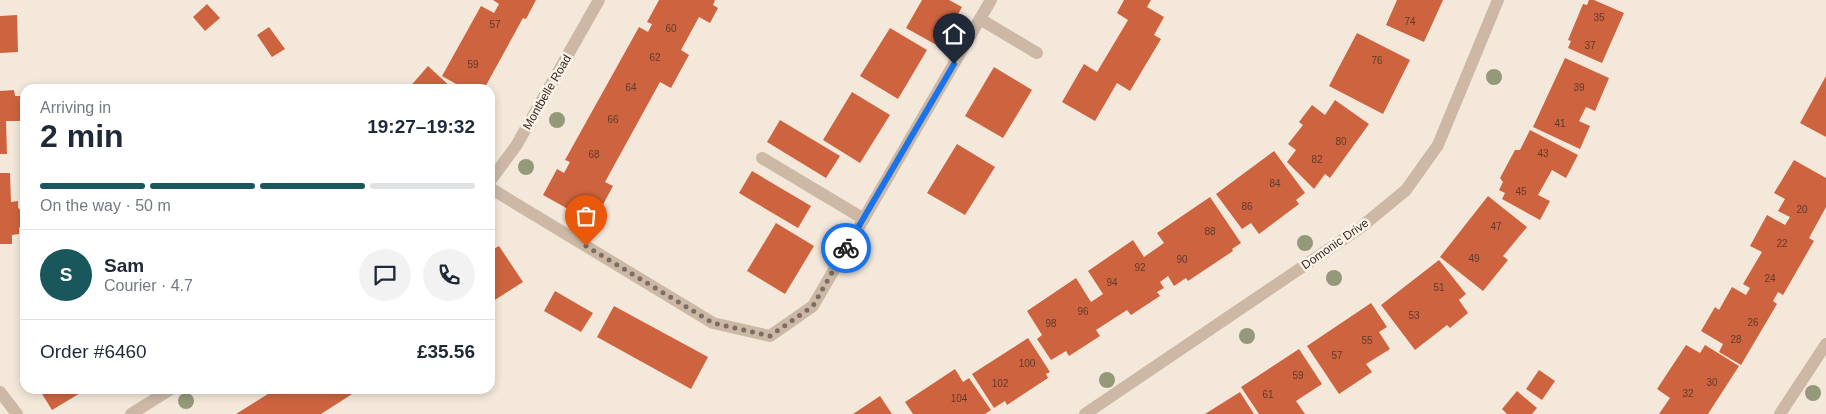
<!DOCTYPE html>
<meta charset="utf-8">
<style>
:root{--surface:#fff;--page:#f2f2f3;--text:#1f2937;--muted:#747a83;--line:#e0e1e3;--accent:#1a575d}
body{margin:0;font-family:Arial,sans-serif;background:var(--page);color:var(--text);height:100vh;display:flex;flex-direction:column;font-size:19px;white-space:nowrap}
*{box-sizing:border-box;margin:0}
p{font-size:16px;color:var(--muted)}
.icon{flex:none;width:28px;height:28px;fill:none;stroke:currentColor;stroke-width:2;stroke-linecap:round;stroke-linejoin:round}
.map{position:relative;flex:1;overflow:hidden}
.sheet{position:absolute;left:20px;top:84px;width:475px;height:310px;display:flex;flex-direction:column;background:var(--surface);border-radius:15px;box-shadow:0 2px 8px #0003}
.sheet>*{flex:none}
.pin{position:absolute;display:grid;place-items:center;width:42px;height:42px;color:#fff;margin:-51px -21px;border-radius:50% 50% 50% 0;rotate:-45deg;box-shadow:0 0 5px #0007}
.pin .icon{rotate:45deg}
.courier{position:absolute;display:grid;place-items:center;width:50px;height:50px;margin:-25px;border:4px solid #1a73e8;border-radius:50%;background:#fff;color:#222;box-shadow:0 1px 6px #0007}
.head em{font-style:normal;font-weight:700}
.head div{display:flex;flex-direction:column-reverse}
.head{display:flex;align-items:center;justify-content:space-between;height:85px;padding:0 20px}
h1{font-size:32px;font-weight:700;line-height:38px}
.bar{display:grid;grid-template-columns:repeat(4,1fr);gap:8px 5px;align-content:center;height:60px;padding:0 20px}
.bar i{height:6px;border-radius:4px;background:var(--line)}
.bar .active{background:var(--accent)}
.bar p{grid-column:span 4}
.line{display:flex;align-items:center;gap:12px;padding:0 20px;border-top:1px solid var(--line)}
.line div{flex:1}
.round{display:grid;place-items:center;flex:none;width:52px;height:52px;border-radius:26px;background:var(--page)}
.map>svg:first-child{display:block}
</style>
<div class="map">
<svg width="1826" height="414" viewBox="0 0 1826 414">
<rect width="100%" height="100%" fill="#f4e8db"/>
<!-- building -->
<g fill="#ce643f">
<polygon points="493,0 536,0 526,19 523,18 484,89 465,89 442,76 481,6 494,13 499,4"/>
<polygon points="659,0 715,0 713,5 718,8 710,23 699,17 681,50 689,55 671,88 660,82 605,182 613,186 593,223 543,195 557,169 564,173 570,162 565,160 639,27 648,32 652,24 647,22"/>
<polygon points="922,0 949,0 962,7 940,47 906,28"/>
<polygon points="1124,0 1151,0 1147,7 1164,17 1154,35 1161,39 1130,91 1117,83 1095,121 1062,102 1084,64 1097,72 1128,20 1117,13"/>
<polygon points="1397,0 1443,0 1424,42 1386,25"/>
<polygon points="1589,0 1594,0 1624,13 1602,63 1568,48 1571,41 1568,40 1583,4 1587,5"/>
<polygon points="207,4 220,18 205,31 193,17"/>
<polygon points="17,15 18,52 0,53 0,16"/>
<polygon points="269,27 285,49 272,57 257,35"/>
<polygon points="890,28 927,50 898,99 860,76"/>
<polygon points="1357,33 1410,60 1383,114 1329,86"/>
<polygon points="1565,58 1609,78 1595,111 1586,107 1579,121 1590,126 1580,149 1533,127"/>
<polygon points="428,66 453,89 408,89"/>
<polygon points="994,67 1032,90 1003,138 965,116"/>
<polygon points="1826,76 1826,137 1800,123"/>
<polygon points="14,90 15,96 25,96 25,121 6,121 7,154 0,154 0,91"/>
<polygon points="852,92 890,115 860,163 823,140"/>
<polygon points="1335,100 1369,124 1330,178 1325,174 1314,189 1287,162 1296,150 1288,144 1303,125 1299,122 1312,105 1325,115"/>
<polygon points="780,120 840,156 826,178 767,142"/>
<polygon points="1530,130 1578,155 1566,178 1552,170 1538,195 1550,201 1540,220 1502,199 1505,193 1499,190 1503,182 1500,178 1515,150 1520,150"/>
<polygon points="957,144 995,167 965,215 927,193"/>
<polygon points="1274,151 1305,193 1296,200 1299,204 1259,234 1251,223 1242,229 1216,194"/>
<polygon points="1794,160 1826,178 1826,207 1809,238 1814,241 1783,295 1778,292 1773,301 1777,304 1741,365 1719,352 1723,344 1701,331 1715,307 1719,310 1732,287 1746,295 1750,288 1743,284 1762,252 1750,246 1767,215 1785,225 1790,217 1778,211 1785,199 1774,193"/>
<polygon points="752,171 811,206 798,228 739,193"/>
<polygon points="0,173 10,173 11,202 18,201 18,208 25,213 25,223 19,228 19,234 12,235 12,244 0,244"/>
<polygon points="1488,196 1527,227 1503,256 1508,260 1483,291 1440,257"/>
<polygon points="1210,197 1241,243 1232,249 1233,251 1188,281 1186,278 1174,286 1168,276 1160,282 1164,288 1157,292 1160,296 1131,315 1127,310 1096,330 1100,336 1069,356 1066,351 1051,360 1037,339 1042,335 1027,311 1076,278 1091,302 1103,294 1088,271 1133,240 1144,257 1164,243 1157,233"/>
<polygon points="776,223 814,246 785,294 747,271"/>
<polygon points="499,246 523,282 490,303 490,251"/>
<polygon points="1439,260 1466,294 1459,300 1468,313 1450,328 1447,325 1415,350 1381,305"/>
<polygon points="555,291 593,313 581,332 544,311"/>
<polygon points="1371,303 1387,327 1379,332 1390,349 1366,364 1372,372 1339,394 1307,346"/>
<polygon points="614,306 708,357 691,389 597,337"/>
<polygon points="1028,338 1050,372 1046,374 1048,378 1007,405 1005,401 994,408 972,374"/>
<polygon points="1686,345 1700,353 1705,345 1739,366 1708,414 1659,414 1670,398 1657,389"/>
<polygon points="1299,349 1322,384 1296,401 1305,414 1259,414 1241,387"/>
<polygon points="955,369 963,382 969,378 991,410 985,414 913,414 905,402"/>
<polygon points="1539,370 1555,381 1542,400 1526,389"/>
<polygon points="39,389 87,389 52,410"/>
<polygon points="276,389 360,389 321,414 236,414"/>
<polygon points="1517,391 1537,408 1532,414 1507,414 1502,409"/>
<polygon points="1240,392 1254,414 1205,414"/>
<polygon points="880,396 892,414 853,414"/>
</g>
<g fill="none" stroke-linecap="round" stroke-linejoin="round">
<!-- minor -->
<g stroke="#cdb8a6" stroke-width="12">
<polyline points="980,19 1037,53"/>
<polyline points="762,158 864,219"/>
<polyline points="490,181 516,146 599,0"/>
<polyline points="490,188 713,323 770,336 813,306 991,0"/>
<polyline points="0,392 17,414"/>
<polyline points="131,414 171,389"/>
<polyline points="1085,414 1360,228 1406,190 1438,145 1498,0"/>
<polyline points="1780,414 1826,344"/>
</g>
</g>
<!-- trees -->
<g fill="#949979">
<circle cx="1494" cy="77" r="8"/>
<circle cx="557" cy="120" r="8"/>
<circle cx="526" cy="167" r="8"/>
<circle cx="1305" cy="243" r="8"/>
<circle cx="1334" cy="278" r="8"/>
<circle cx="1247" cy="336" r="8"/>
<circle cx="1107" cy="380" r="8"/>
<circle cx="1813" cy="393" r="8"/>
<circle cx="186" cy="401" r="8"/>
</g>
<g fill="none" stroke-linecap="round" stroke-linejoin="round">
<!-- done -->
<polyline stroke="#7a6e66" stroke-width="5" stroke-dasharray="0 9" points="586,246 713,323 770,336 813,306 846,248"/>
<!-- route -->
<polyline stroke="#1a73e8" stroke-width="6" points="846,248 954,64"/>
</g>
<g text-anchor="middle" stroke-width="5" stroke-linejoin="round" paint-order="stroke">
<!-- number labels -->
<g font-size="10" fill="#5e3b2d">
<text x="1599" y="21">35</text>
<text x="1410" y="25">74</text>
<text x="495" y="28">57</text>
<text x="671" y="32">60</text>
<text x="1590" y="49">37</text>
<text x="655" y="61">62</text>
<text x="1377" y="64">76</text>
<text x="473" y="68">59</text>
<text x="631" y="91">64</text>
<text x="1579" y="91">39</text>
<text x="613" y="123">66</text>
<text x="1560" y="127">41</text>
<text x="1341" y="145">80</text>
<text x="1543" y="157">43</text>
<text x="594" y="158">68</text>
<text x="1317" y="163">82</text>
<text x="1275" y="187">84</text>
<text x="1521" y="195">45</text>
<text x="1247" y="210">86</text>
<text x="1802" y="213">20</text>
<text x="1496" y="230">47</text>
<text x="1210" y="235">88</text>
<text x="1782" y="247">22</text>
<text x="1474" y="262">49</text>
<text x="1182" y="263">90</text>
<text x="1140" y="271">92</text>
<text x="1770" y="282">24</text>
<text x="1112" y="286">94</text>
<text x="1439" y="291">51</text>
<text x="1083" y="315">96</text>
<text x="1414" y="319">53</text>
<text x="1753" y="326">26</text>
<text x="1051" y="327">98</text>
<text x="1736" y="343">28</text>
<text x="1367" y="344">55</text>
<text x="1337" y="359">57</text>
<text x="1027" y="367">100</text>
<text x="1298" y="379">59</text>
<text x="1712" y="386">30</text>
<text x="1000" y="387">102</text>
<text x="1688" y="397">32</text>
<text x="1268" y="398">61</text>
<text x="959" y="402">104</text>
</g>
<!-- street labels -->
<g font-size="12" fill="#382d27" stroke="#fbf2e8">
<text transform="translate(547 92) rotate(-60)" y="4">Montbelle Road</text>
<text transform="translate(1335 244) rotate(-35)" y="4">Domonic Drive</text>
</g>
</g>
</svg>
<div class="pin" style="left:586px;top:246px;background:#ea580c"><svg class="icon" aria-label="bag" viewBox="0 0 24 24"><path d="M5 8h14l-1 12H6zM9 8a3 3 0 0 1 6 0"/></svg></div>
<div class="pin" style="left:954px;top:64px;background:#1f2937"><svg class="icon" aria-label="home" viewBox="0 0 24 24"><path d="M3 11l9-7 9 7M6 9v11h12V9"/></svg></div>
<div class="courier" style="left:846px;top:248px"><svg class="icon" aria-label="bike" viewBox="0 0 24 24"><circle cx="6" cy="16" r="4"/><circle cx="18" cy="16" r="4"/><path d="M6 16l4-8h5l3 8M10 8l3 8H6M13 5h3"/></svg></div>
<section class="sheet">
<div class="head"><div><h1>2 min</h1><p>Arriving in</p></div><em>19:27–19:32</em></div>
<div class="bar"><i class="active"></i><i class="active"></i><i class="active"></i><i></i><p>On the way · 50 m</p></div>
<div class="line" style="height:90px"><b class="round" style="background:var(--accent);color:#fff">S</b><div><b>Sam</b><p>Courier · 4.7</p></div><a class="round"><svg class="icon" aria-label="chat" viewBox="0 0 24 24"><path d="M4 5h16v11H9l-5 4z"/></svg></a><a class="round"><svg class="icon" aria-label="phone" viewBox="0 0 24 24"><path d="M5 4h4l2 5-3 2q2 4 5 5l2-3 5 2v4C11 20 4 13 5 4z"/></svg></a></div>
<div class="line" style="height:65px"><div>Order #6460</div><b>£35.56</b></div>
</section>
</div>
